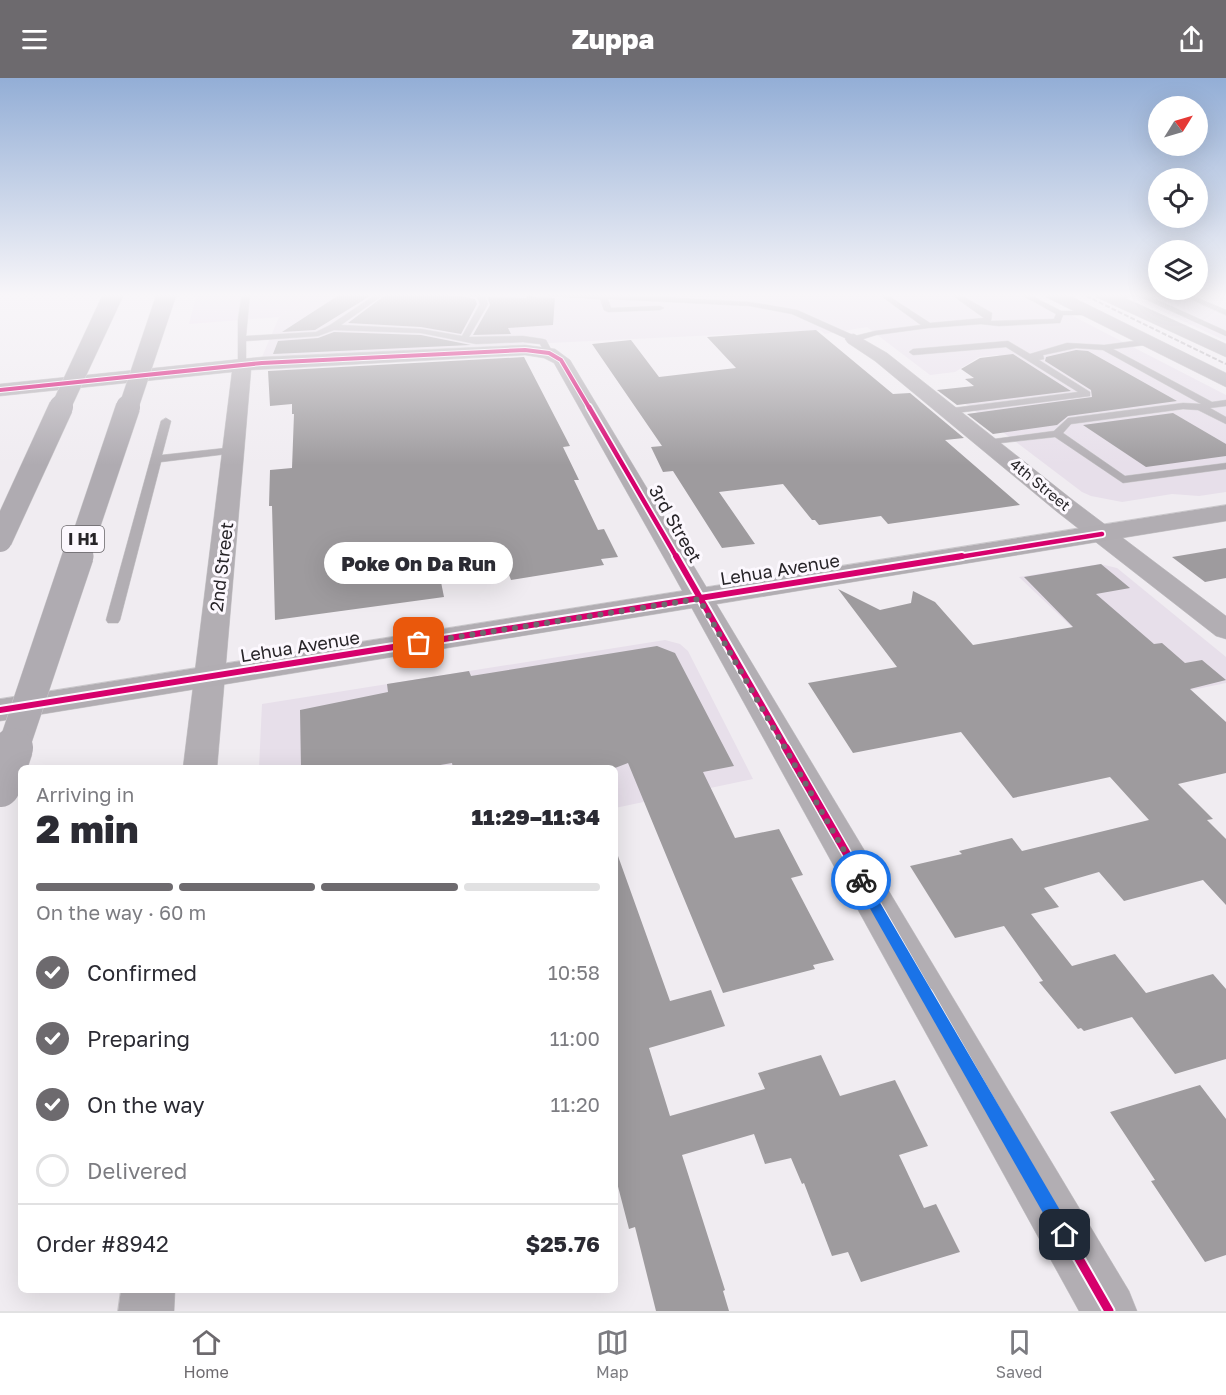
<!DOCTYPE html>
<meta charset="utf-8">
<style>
:root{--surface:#fff;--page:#f7f7f7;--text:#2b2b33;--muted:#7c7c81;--line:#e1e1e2;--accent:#6d6a6e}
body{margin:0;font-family:"Golos Text",sans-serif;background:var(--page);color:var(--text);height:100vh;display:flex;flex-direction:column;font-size:22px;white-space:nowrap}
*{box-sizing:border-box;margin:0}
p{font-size:20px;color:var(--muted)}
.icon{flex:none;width:33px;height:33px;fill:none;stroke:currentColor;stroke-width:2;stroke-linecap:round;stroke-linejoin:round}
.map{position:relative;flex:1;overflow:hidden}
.panel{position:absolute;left:18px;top:687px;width:600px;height:528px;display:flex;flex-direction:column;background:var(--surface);border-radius:9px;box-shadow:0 6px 24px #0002}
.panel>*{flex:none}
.needle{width:39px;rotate:53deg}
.buttons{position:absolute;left:1148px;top:18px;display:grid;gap:12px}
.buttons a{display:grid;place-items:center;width:60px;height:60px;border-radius:50%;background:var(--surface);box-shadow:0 6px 24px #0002;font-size:30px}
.pin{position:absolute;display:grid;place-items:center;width:51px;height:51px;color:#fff;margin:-26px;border-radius:12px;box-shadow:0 3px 9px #0006}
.courier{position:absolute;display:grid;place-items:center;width:60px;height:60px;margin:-30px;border:4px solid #1a73e8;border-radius:50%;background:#fff;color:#222;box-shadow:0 2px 8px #0007}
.bubble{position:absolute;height:42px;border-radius:21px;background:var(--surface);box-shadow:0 6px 24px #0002;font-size:20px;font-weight:800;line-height:42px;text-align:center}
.overview em{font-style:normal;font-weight:800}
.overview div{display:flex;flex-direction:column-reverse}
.overview{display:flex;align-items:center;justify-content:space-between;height:102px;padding:0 18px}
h1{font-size:39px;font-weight:800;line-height:45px}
.bar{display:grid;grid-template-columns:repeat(4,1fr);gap:9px 6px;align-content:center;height:72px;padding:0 18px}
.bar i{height:8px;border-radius:4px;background:var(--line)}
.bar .selected{background:var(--accent)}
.bar p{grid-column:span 4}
.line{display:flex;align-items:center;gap:15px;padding:0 18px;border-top:2px solid var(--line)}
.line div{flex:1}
ol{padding:0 18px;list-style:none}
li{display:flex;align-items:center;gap:18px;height:66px}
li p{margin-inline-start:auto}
li .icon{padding:6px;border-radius:50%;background:var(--accent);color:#fff;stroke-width:4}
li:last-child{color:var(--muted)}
li i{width:33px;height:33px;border:3px solid var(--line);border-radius:50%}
header{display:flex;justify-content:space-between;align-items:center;height:78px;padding:0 18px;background:var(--accent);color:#fff;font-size:27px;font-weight:800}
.tabs{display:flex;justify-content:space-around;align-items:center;height:84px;border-top:2px solid var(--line);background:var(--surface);font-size:16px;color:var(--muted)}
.tabs a{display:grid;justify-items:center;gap:3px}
.tabs .selected{color:var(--accent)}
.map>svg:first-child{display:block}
</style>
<header><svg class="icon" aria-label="menu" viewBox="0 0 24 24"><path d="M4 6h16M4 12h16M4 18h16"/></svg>Zuppa<svg class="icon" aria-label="share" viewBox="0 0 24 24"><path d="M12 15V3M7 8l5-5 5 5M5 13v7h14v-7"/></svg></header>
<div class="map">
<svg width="1226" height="1233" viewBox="0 0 1226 1233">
<rect width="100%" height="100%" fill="#f0ecf1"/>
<!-- built -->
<g fill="#e7dfea">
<polygon points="324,215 1028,215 1226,317 1226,414 1199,418 1172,416 1122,424 1091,418 1082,414 963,324 1051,312 998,277 979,279 955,294 930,297 867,249 825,256 820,252 262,279 279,239"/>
<polygon points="1123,215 1187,215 1226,232 1226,263"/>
<polygon points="1100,486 1117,490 1226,579 1226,605 1148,621 1019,499"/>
<polygon points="665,562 680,566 688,573 753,701 615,730 615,690 259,690 262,626"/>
</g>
<!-- green -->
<polygon fill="#e9dded" points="197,215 324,215 279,239 189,246"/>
<!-- building -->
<g fill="#9e9b9e">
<polygon points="342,215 375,215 315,252 282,254"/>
<polygon points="388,215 422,215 420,216 461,218 475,221 477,226 461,256 421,249 348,245"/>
<polygon points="526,215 535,219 555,220 553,247 508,250 511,256 473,257 490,227 487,219 526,220"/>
<polygon points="816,252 893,316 910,315 964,360 945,362 1020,427 888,446 881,438 819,447 815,442 812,442 783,406 719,414 755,466 722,470 673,393 663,394 651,369 662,368 592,266 631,262 659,299 736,290 707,259"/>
<polygon points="334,254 421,257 471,267 273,276 278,263 318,260"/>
<polygon points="1076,272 1088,273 1177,323 1068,338 1057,347 993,356 967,336 1092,319 1091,312 1045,283 1046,279"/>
<polygon points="1013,276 1071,313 957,327 937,312 974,308 965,301 974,300 961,291 980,280"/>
<polygon points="524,279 570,368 563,369 579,402 574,402 598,452 604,451 618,479 601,481 604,487 511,502 508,494 441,504 444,519 275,542 272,428 269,428 270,392 292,390 294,336 292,336 292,326 270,328 268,293"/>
<polygon points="1173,335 1226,366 1226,378 1146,389 1083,347"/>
<polygon points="1226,470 1226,500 1205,504 1172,479"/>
<polygon points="1101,486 1130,510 1096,516 1154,566 1162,565 1185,585 1202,582 1226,602 1190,611 1226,644 1226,695 1178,706 1213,741 1207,742 1226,761 1226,827 1203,802 1124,823 1099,794 1044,810 1059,829 1031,836 1072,888 1115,876 1146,915 1213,896 1226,911 1226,981 1175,996 1132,939 1084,953 1081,950 1078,951 1039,904 1043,903 1004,848 955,860 910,788 962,776 959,773 1012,760 1022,773 1149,742 1110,699 1013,720 961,654 853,675 808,605 897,589 838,511 880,532 911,525 913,513 935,524 973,567 1073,549 1024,499"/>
<polygon points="657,568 675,575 734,688 703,694 735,760 779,751 803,797 791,800 834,882 813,887 815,891 723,915 628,685 615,690 453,690 452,685 423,690 301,690 300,632 388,614 387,606 469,593 471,598"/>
<polygon points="618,778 670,923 711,912 725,948 649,970 670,1038 765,1011 758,995 821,977 840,1018 895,1002 928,1068 899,1077 924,1130 936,1126 960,1174 861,1204 848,1174 832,1178 804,1105 802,1106 791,1080 765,1086 754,1056 682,1077 725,1212 723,1213 729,1233 656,1233 635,1149 629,1151 615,1097 615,779"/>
<polygon points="1200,1007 1226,1041 1226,1177 1205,1184 1151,1103 1155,1102 1110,1034"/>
</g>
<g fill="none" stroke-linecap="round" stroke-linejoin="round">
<!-- lane casing -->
<g stroke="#cbc9cc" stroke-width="1">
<g id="lane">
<path d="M 242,215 L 250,215 L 246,258 L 316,254 L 330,247 L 378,215 L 386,215 L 341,247 L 421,251 L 462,258 L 480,226 L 477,219 L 459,215 C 471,214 485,212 488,226 L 469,259 L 523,258 L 543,261 L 546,262 L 553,275 L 546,277 L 540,266 L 523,264 L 476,266 L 421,255 L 334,252 L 318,258 L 246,263 L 246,287 L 242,290 L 238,287 L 238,242 Z"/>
<polygon points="531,215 603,216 750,224 797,232 855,258 875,253 921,247 877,215 884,215 930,245 984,240 949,215 957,215 992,235 991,243 1054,241 1056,236 1018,215 1026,215 1061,233 1092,233 1096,235 1092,237 1063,237 1060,245 1057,245 999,248 981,246 928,250 876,257 854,264 792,236 750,228 608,221 611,230 660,228 664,230 660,232 608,234 604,232 600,221 535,217"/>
<polygon points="1142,215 1226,253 1226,258 1138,218 1111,221 1107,219"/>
<polygon points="1177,215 1186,215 1226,232 1226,237"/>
<polygon points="1150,261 1154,264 1153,266 1113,271 1212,324 1226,322 1226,328 1210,330 1226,339 1226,346 1198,332 1183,331 1071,346 1063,355 1125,398 1226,385 1226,391 1123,405 1055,359 983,367 982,365 987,362 1054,353 1068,340 1183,325 1201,326 1103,272 1076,270 1043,277 1044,281 1039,282 1090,314 1090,318 948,336 943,333 945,331 1078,314 1006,269 913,277 909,274 913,271 1008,263 1030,276 1067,265 1104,267"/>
<polygon points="166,340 171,343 162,377 235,369 240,372 235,375 161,384 120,542 118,545 108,545 106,542 161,343"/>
</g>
</g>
<!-- street casing -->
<g stroke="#cbc9cc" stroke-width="1">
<g id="street">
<polygon points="854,256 887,275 1074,423 1226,538 1226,561 1216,558 1056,433 875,283 848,265 845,261 848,257"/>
<polygon points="525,267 555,271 570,282 1129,1213 1137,1233 1079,1233 668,487 554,285 544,280 525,277 251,292 217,690 183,690 232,294 0,318 0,306 262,279"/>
<polygon points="121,1212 175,1212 174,1233 118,1233"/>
</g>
</g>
<!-- secondary casing -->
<g stroke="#cbc9cc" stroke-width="1">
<polygon id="secondary" points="1226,427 1226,443 0,643 0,621"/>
</g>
<!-- primary casing -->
<g stroke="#cbc9cc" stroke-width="1">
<g id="primary">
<polygon points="1044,215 1064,215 1226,295 1226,309 1046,219"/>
<polygon points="1094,215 1114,215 1226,266 1226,279 1096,219"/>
</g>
</g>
<!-- lane -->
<use href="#lane" fill="#b2aeb3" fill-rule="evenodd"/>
<!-- street -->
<use href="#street" fill="#b2aeb3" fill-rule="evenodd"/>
<!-- secondary -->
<use href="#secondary" fill="#b1adb2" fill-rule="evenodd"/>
<!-- primary -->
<use href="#primary" fill="#b4b0b6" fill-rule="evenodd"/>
<!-- rail -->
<polyline stroke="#b4b0b5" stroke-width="2" stroke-dasharray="5 2" stroke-linecap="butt" points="1080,215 1226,286"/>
<!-- highway-bridge-far3 casing -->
<g stroke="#cbc9cc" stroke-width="20" stroke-linecap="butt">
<g id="highway-bridge-far3">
<polyline points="60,331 114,215"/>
<polyline points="128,331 167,215"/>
</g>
</g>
<!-- highway-bridge-far2 casing -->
<g stroke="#cbc9cc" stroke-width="25" stroke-linecap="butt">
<g id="highway-bridge-far2">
<polyline points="0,462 61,329"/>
<polyline points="77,480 128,329"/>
</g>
</g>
<!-- highway-bridge-far1 casing -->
<g stroke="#cbc9cc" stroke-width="32" stroke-linecap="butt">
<polyline id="highway-bridge-far1" points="13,671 78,478"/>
</g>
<!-- highway-bridge casing -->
<g stroke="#cbc9cc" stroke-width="41" stroke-linecap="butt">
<polyline id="highway-bridge" points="0,709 13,670"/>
</g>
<!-- highway-bridge-far3 -->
<use href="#highway-bridge-far3" stroke="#afabb1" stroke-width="19"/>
<!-- highway-bridge-far2 -->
<use href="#highway-bridge-far2" stroke="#afabb1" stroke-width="24"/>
<!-- highway-bridge-far1 -->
<use href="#highway-bridge-far1" stroke="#afabb1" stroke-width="31"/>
<!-- highway-bridge -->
<use href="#highway-bridge" stroke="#afabb1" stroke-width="40"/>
<!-- cycleway-far4 casing -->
<g stroke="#fcf8fe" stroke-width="6">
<polyline id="cycleway-far4" points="0,312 262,285 525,272 549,275 561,282 590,331"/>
</g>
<!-- cycleway-far3 casing -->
<g stroke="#fcf8fe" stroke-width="8">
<g id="cycleway-far3">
<polyline points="589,329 677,480"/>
<polyline points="953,480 1102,456"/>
</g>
</g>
<!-- cycleway-far2 casing -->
<g stroke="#fcf8fe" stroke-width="10">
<g id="cycleway-far2">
<polyline points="676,478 787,671"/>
<polyline points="0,632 962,478"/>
</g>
</g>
<!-- cycleway-far1 casing -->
<g stroke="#fcf8fe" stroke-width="11">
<polyline id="cycleway-far1" points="786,670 928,917"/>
</g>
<!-- cycleway casing -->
<g stroke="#fcf8fe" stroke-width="13">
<polyline id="cycleway" points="927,916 1109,1233"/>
</g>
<!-- cycleway-far4 -->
<use href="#cycleway-far4" stroke="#d6006c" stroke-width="4"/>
<!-- cycleway-far3 -->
<use href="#cycleway-far3" stroke="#d6006c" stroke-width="4.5"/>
<!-- cycleway-far2 -->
<use href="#cycleway-far2" stroke="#d6006c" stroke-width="6"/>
<!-- cycleway-far1 -->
<use href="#cycleway-far1" stroke="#d6006c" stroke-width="8"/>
<!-- cycleway -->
<use href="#cycleway" stroke="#d6006c" stroke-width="9"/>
</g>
<!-- sky -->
<linearGradient id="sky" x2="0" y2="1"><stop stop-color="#93aed6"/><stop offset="0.56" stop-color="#f8f6f9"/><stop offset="1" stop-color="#f8f6f9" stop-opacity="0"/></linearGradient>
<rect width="1226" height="387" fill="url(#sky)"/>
<!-- route -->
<polygon fill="#1a73e8" points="861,797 865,799 1071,1151 1073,1157 1071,1163 1065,1165 1059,1163 856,806 855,802"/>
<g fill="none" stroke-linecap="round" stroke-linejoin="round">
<!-- done -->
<polyline stroke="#6d6a6e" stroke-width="6" stroke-dasharray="0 10.8" points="419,565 699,521 861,802"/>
</g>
<g text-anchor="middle" stroke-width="6" stroke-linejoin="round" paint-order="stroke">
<!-- far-street labels -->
<g font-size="15" fill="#272428" stroke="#fcf8fe">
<text transform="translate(1040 407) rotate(39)" y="5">4th Street</text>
</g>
<!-- shield labels -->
<rect fill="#fcf8fe" stroke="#676468" stroke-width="1.5" x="62" y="448" width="42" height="26" rx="4.5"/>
<g font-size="16" font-weight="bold" fill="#272428">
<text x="83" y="467">I H1</text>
</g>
<!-- street labels -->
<g font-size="18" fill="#272428" stroke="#fcf8fe">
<text transform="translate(675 446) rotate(60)" y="6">3rd Street</text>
<text transform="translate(222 489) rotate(-83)" y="6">2nd Street</text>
<text transform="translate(780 492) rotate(-9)" y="6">Lehua Avenue</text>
<text transform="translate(300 569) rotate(-9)" y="6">Lehua Avenue</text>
</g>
</g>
</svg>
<div class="buttons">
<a><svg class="needle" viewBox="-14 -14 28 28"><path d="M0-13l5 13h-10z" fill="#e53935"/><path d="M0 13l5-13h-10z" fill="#7c7c81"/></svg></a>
<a><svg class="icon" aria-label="locate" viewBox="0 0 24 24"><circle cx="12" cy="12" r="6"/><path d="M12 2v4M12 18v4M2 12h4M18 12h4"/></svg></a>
<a><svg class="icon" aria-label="layers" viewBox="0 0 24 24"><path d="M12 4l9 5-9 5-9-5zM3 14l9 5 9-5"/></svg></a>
</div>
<div class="pin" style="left:419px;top:565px;background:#ea580c"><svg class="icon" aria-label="bag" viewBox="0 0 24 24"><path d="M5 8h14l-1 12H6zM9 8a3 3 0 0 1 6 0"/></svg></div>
<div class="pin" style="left:1065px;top:1157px;background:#1f2937"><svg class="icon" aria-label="home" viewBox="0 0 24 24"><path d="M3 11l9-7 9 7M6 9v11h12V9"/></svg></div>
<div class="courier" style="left:861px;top:802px"><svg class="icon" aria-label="bike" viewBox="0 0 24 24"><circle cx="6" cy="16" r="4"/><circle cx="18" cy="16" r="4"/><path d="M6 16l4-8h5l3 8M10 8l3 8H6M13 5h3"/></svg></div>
<div class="bubble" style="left:324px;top:464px;width:189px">Poke On Da Run</div>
<section class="panel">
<div class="overview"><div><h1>2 min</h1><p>Arriving in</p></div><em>11:29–11:34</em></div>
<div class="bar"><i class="selected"></i><i class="selected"></i><i class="selected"></i><i></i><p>On the way · 60 m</p></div>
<ol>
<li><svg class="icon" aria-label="check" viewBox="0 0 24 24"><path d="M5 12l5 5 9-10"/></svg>Confirmed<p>10:58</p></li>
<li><svg class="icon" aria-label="check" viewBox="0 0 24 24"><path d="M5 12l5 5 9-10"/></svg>Preparing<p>11:00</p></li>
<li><svg class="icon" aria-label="check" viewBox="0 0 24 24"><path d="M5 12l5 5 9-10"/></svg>On the way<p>11:20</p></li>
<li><i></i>Delivered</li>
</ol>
<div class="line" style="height:78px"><div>Order #8942</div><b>$25.76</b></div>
</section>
</div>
<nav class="tabs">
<a class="selected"><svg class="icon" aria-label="home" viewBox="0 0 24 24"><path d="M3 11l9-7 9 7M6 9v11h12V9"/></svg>Home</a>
<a><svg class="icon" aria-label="map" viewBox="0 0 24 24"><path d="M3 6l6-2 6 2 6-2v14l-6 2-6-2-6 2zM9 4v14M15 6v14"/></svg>Map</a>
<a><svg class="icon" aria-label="saved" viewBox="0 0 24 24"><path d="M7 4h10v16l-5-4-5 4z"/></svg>Saved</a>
</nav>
